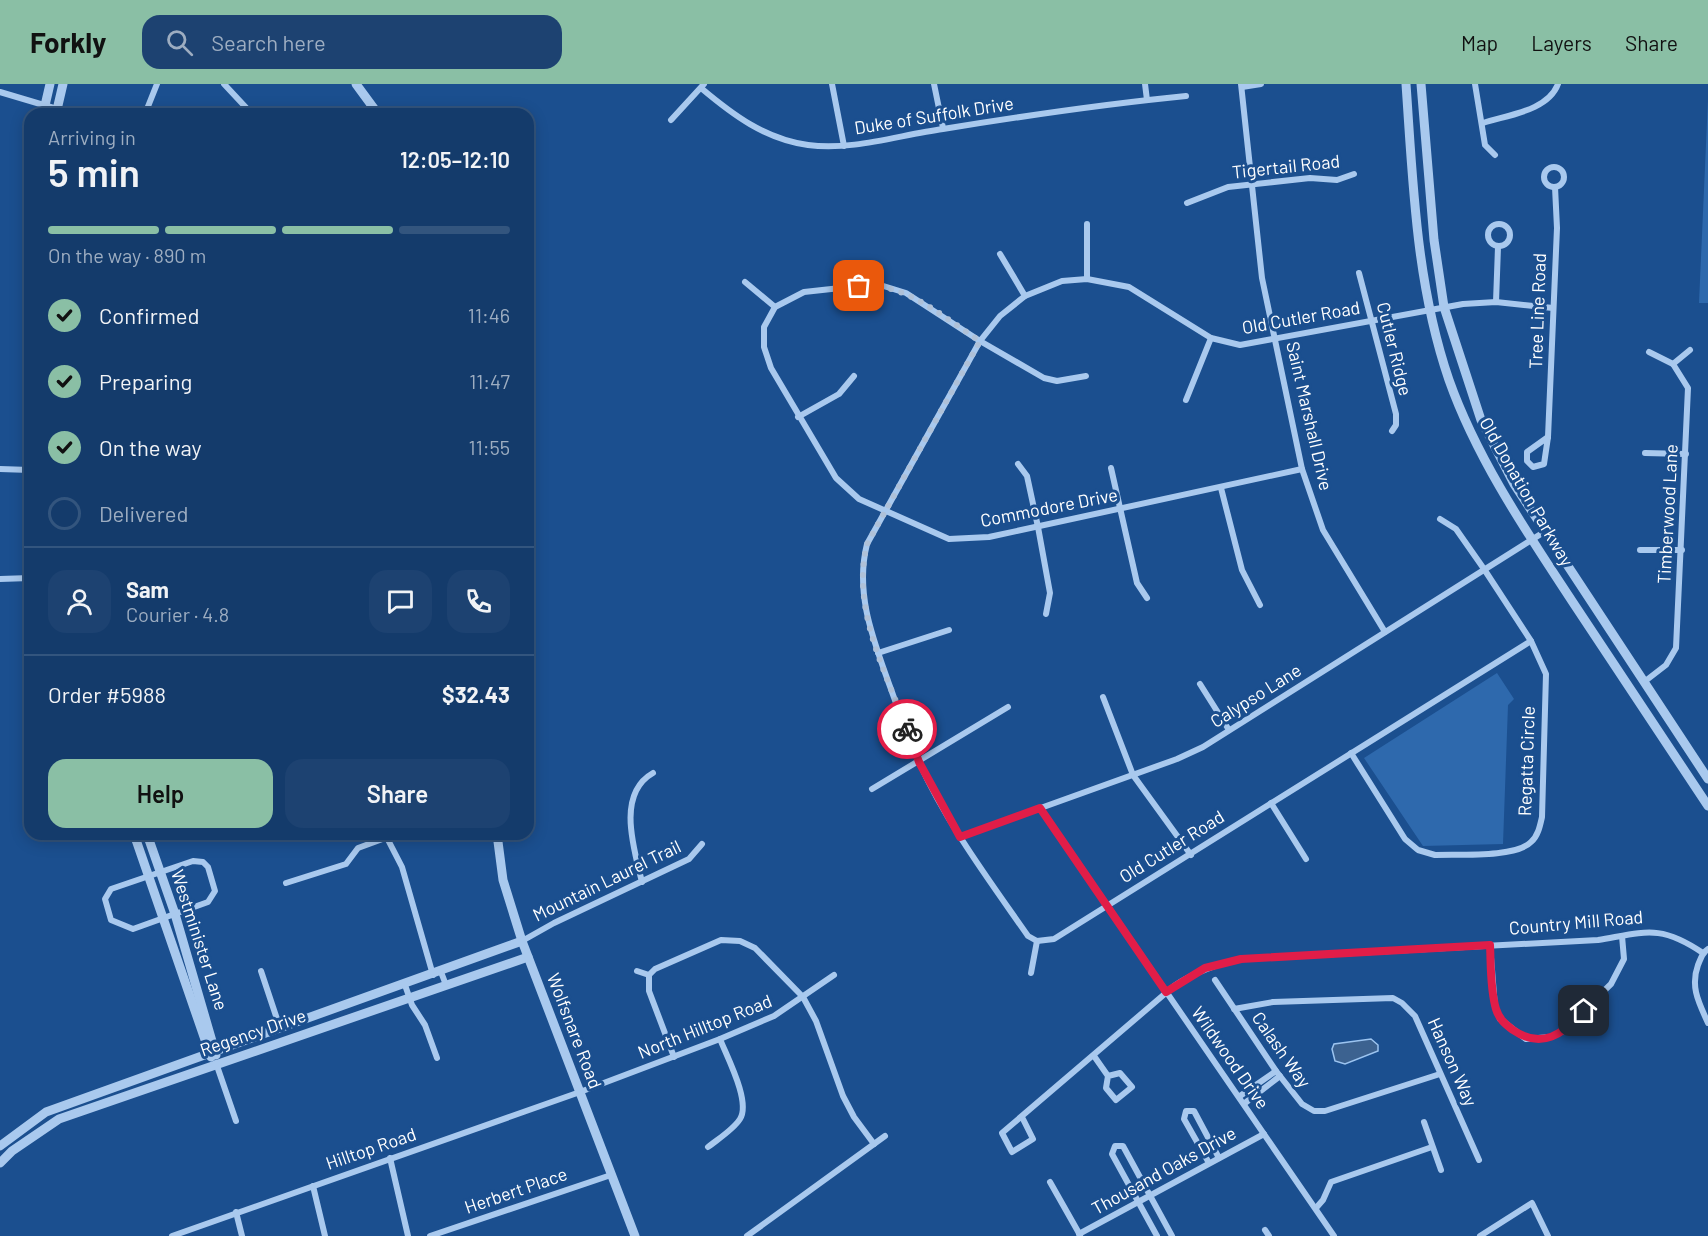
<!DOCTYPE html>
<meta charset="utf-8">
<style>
:root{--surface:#143b6b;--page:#1d4271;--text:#f1f3f6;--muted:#9dadc1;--line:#33557e;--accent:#8abfa5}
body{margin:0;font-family:Barlow,sans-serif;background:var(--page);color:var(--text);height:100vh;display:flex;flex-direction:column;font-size:22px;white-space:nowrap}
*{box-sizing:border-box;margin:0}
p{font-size:20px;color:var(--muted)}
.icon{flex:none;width:33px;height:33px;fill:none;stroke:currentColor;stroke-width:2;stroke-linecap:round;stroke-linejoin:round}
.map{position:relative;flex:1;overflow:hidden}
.details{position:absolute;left:24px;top:24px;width:510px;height:732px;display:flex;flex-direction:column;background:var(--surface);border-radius:18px;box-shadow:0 3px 15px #0003,0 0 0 2px var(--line)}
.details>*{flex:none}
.pin{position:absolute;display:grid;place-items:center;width:51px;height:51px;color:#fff;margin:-26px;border-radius:12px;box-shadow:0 3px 9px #0006}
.courier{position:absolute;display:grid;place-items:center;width:60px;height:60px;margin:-30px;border:4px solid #e11d48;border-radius:50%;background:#fff;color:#222;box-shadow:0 2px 8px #0007}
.summary em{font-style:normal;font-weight:600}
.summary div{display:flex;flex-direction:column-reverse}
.summary{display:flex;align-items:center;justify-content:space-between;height:102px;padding:0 24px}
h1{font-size:39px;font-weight:600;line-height:45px}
.bar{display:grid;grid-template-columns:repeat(4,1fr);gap:9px 6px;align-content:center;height:72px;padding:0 24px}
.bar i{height:8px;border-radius:4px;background:var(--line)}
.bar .selected{background:var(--accent)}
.bar p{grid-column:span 4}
.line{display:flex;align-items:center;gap:15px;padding:0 24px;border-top:2px solid var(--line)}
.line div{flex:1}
.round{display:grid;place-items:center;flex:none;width:63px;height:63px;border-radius:18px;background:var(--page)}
ol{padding:0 24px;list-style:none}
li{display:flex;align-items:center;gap:18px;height:66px}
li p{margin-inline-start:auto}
li .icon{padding:6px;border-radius:50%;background:var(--accent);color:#111;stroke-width:4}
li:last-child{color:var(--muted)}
li i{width:33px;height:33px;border:3px solid var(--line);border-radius:50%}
.action{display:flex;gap:12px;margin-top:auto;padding:12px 24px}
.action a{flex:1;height:69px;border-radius:18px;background:var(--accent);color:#111;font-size:24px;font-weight:600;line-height:69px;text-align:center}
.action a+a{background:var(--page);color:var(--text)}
header{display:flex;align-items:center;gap:36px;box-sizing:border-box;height:84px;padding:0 30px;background:var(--accent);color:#111}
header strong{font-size:28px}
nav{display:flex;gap:33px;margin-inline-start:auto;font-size:21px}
.search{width:420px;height:54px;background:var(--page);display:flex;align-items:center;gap:15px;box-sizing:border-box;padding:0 21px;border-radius:18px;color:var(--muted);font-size:22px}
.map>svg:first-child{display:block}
</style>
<header>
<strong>Forkly</strong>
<div class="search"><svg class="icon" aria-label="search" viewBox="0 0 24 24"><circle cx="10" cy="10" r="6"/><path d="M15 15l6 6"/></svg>Search here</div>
<nav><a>Map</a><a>Layers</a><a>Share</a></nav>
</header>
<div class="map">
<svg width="1708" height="1152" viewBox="0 0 1708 1152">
<rect width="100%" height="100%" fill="#1b4f8f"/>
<!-- green -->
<g fill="#2e69ad">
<polygon points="1708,15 1708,219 1699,219"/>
<polygon points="1497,589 1514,615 1508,621 1503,760 1423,762 1364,674"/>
</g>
<!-- water -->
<polygon fill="#3c6290" stroke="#9cc4f0" stroke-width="1.5" points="1371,955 1378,961 1378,967 1345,980 1335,977 1332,965 1334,960"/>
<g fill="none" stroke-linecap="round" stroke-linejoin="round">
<!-- minor -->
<g stroke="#a9c9ee" stroke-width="6">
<polyline points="224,0 252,30"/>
<polyline points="832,0 844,62"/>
<polyline points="934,0 943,44"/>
<polyline points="1145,0 1147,16"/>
<polyline points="1241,0 1262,194 1302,385 1323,446 1385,548"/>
<polyline points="1475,0 1485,61 1495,71"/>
<polyline points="1242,3 1261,0"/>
<path d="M 701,4 C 733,31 765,55 808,61 C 852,67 899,51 943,45 C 1023,32 1105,20 1186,12"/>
<polyline points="0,8 74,30"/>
<polyline points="145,30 157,0"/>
<polyline points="671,36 704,0"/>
<path d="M 1483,39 C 1507,31 1548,27 1558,0"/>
<circle cx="1554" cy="93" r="10"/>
<polyline points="1187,119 1228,103 1310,94 1337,96 1354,90"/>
<circle cx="1499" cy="151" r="11"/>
<polyline points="1087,140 1087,195"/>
<polyline points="1000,170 1025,212"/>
<polyline points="1359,189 1396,330 1396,341 1392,347"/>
<polyline points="745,198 775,223"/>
<polyline points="1496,218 1498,163"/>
<polyline points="1673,280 1690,266"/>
<polyline points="1086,292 1057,297 1044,294 980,257 906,209 877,200 804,208 775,223 764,243 764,263 771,284 836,394 859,415 949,455 989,453 1302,385"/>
<polyline points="1186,316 1211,254"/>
<polyline points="798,333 839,310 854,292"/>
<polyline points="1548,353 1557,144 1555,103"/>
<polygon points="1548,353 1544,380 1533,383 1527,377 1527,368"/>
<polyline points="1645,369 1686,370"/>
<polyline points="1018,380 1027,392 1038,443 1050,509 1046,530"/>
<polyline points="1111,384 1137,499 1147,514"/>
<polyline points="0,385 30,386"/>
<polyline points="1221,404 1242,486 1260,521"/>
<polyline points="1640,466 1682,466"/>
<polyline points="0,495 30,494"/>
<path d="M 1531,557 L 1054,855 L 1037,857 L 1028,852 C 989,796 947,740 919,678 C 907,652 898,624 888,597 C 872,552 855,508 867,460 L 980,257 L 1000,232 L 1025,212 L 1062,197 L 1087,195 L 1129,203 L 1211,254 L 1240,261 L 1463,220 L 1496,218 L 1553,224"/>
<polyline points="878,569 949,546"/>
<polyline points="1644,598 1666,581 1676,564 1688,304 1673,280 1649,268"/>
<polyline points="1200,600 1229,646"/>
<polyline points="1103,613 1133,691 1191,771"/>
<path d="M 1351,669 L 1405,755 L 1418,766 L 1435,771 C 1457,770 1516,774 1531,758 C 1538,752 1540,742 1542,733 L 1546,590 L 1531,557 L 1484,485 L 1456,445 L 1440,435"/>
<polyline points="872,705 1008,623"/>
<polyline points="1271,719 1306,775"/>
<polyline points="1040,724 1334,1152"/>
<polyline points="385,750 402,783 433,891"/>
<polyline points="960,753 1177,675 1203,663 1544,448"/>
<polygon points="193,777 203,778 208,783 215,807 208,818 133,845 111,836 105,815 111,805"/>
<path d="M 642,798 C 634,765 616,710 653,689"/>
<polyline points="286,799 346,780 358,764 388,753"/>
<polyline points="522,857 554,839 689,775 702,760"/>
<polyline points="1490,861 1495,923 1500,935 1526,955 1538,954 1551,953 1563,947 1611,900 1624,875 1622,852"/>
<path d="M 1708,865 C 1702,869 1701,874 1698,881 C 1690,903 1699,919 1708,939"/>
<polyline points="261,887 280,944"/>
<polyline points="637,887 649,891"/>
<polyline points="441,888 446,901"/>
<polyline points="1031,889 1037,857"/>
<polyline points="1215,896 1276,987 1302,1020 1314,1027 1325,1027 1440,990"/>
<polyline points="405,901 412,921 425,941 437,974"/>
<polyline points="1234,925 1273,918 1393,914 1402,919 1415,932 1479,1076"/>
<polyline points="1094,972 1108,992 1106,1004 1116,1016 1132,1003 1120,989 1108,992"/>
<polyline points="674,973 649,907 649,891 655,885 721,856 740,857 755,864 803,913 816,937 843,1012 854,1033 874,1060"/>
<polyline points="216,979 236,1037"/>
<polyline points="1240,1012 1276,987"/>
<polyline points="1245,1019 1280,992"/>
<path d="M 1022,1033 L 1033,1055 L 1012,1068 L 1002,1049 L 1174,902 C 1195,888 1216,880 1241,875 L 1598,856 C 1646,848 1660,840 1703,869"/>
<polyline points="1424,1038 1441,1086"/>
<path d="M 708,1063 C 718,1055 733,1046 740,1035 C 751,1018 727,973 720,955"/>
<polyline points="390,1074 408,1152"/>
<polyline points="1209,1079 1184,1035 1186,1027 1194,1027 1219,1074"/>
<polyline points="1050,1098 1080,1151"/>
<polyline points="313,1102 325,1152"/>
<polyline points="1316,1124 1323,1116 1331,1098 1432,1063"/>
<polyline points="236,1128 242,1152"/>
<polyline points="1265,1146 1269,1152"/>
<polyline points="1079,1150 1264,1050"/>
<polyline points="172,1152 580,1008 720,955 774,932 834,891"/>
<polyline points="430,1152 611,1091"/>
<polyline points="747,1152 885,1052"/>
<polyline points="1157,1152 1112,1070 1115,1062 1123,1062 1172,1152"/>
<polyline points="1480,1152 1532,1119 1548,1152"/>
</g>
<!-- tertiary -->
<g stroke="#a9c9ee" stroke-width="9">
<polyline points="356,0 378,30"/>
<path d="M 1406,0 C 1413,99 1416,200 1449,296 C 1477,375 1526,447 1572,517 C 1617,586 1663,654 1708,722"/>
<polyline points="1421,0 1434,156 1444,223 1481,336 1514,400 1708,695"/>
<polyline points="43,30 50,0"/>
<polyline points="56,30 63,0"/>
<polyline points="134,750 211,973"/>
<polyline points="147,750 175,830 216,971"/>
<polyline points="497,750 503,796 522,857 635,1152"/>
<polyline points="0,1062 46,1028 522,857"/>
<polyline points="0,1079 12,1067 59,1035 528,873"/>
</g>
</g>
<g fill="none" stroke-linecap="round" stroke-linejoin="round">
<!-- done -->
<path stroke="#afc1d8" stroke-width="6" stroke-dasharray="0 10.8" d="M 859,202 C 904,197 944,234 980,257 L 867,460 C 851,524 885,587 907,645"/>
<!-- route -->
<path stroke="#e11d48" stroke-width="8" d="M 907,645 L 919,678 L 960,753 L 1040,724 L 1166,908 L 1205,884 L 1241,875 L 1490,861 C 1491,881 1490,905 1496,925 C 1499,935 1505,940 1513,946 C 1542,966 1563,950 1584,927"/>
</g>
<g text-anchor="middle" stroke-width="6" stroke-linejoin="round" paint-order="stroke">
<!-- street labels -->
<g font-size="18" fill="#fff" stroke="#1b4f8f">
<text transform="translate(934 32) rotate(-9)" y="6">Duke of Suffolk Drive</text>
<text transform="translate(1286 83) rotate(-6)" y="6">Tigertail Road</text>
<text transform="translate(1538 227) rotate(-88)" y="6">Tree Line Road</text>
<text transform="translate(1301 234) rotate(-10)" y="6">Old Cutler Road</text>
<text transform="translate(1394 265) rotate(76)" y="6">Cutler Ridge</text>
<text transform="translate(1309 332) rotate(77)" y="6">Saint Marshall Drive</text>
<text transform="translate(1526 408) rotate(60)" y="6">Old Donation Parkway</text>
<text transform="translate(1049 424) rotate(-11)" y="6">Commodore Drive</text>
<text transform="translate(1668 430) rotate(-87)" y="6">Timberwood Lane</text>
<text transform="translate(1256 612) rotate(-32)" y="6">Calypso Lane</text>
<text transform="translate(1527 677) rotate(-88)" y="6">Regatta Circle</text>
<text transform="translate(1172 763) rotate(-32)" y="6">Old Cutler Road</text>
<text transform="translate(607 797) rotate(-26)" y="6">Mountain Laurel Trail</text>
<text transform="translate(1576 839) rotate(-5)" y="6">Country Mill Road</text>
<text transform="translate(199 856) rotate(72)" y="6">Westminister Lane</text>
<text transform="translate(705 943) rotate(-22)" y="6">North Hilltop Road</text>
<text transform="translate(574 947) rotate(69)" y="6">Wolfsnare Road</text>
<text transform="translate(253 949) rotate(-19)" y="6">Regency Drive</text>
<text transform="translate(1281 966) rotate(55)" y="6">Calash Way</text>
<text transform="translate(1230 974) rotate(55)" y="6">Wildwood Drive</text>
<text transform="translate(1452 978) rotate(66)" y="6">Hanson Way</text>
<text transform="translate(371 1065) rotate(-19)" y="6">Hilltop Road</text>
<text transform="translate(1164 1087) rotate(-29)" y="6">Thousand Oaks Drive</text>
<text transform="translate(516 1107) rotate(-19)" y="6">Herbert Place</text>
</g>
</g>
</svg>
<div class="pin" style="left:859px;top:202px;background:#ea580c"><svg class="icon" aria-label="bag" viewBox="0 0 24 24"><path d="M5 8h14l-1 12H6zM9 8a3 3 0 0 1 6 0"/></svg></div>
<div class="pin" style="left:1584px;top:927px;background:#1f2937"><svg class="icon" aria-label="home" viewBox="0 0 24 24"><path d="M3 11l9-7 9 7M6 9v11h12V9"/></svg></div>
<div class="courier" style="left:907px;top:645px"><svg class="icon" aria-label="bike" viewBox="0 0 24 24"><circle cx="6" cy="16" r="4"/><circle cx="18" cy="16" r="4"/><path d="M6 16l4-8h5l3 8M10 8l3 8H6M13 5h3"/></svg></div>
<section class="details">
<div class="summary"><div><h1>5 min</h1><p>Arriving in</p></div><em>12:05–12:10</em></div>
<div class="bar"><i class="selected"></i><i class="selected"></i><i class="selected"></i><i></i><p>On the way · 890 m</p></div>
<ol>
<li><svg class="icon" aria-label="check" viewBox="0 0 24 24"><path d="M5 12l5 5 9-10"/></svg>Confirmed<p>11:46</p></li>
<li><svg class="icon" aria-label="check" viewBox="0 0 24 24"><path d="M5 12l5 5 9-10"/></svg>Preparing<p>11:47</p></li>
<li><svg class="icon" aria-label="check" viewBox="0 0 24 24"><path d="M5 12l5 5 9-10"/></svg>On the way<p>11:55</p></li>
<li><i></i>Delivered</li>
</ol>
<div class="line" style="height:108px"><a class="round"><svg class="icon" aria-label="person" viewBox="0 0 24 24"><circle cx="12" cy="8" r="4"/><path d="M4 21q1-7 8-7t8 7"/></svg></a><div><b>Sam</b><p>Courier · 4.8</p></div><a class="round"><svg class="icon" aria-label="chat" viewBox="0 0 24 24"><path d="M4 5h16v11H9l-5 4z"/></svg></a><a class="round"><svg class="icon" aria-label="phone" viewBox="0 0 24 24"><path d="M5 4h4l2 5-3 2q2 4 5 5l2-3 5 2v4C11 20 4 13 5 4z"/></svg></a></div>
<div class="line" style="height:78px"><div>Order #5988</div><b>$32.43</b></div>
<div class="action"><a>Help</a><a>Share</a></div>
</section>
</div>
